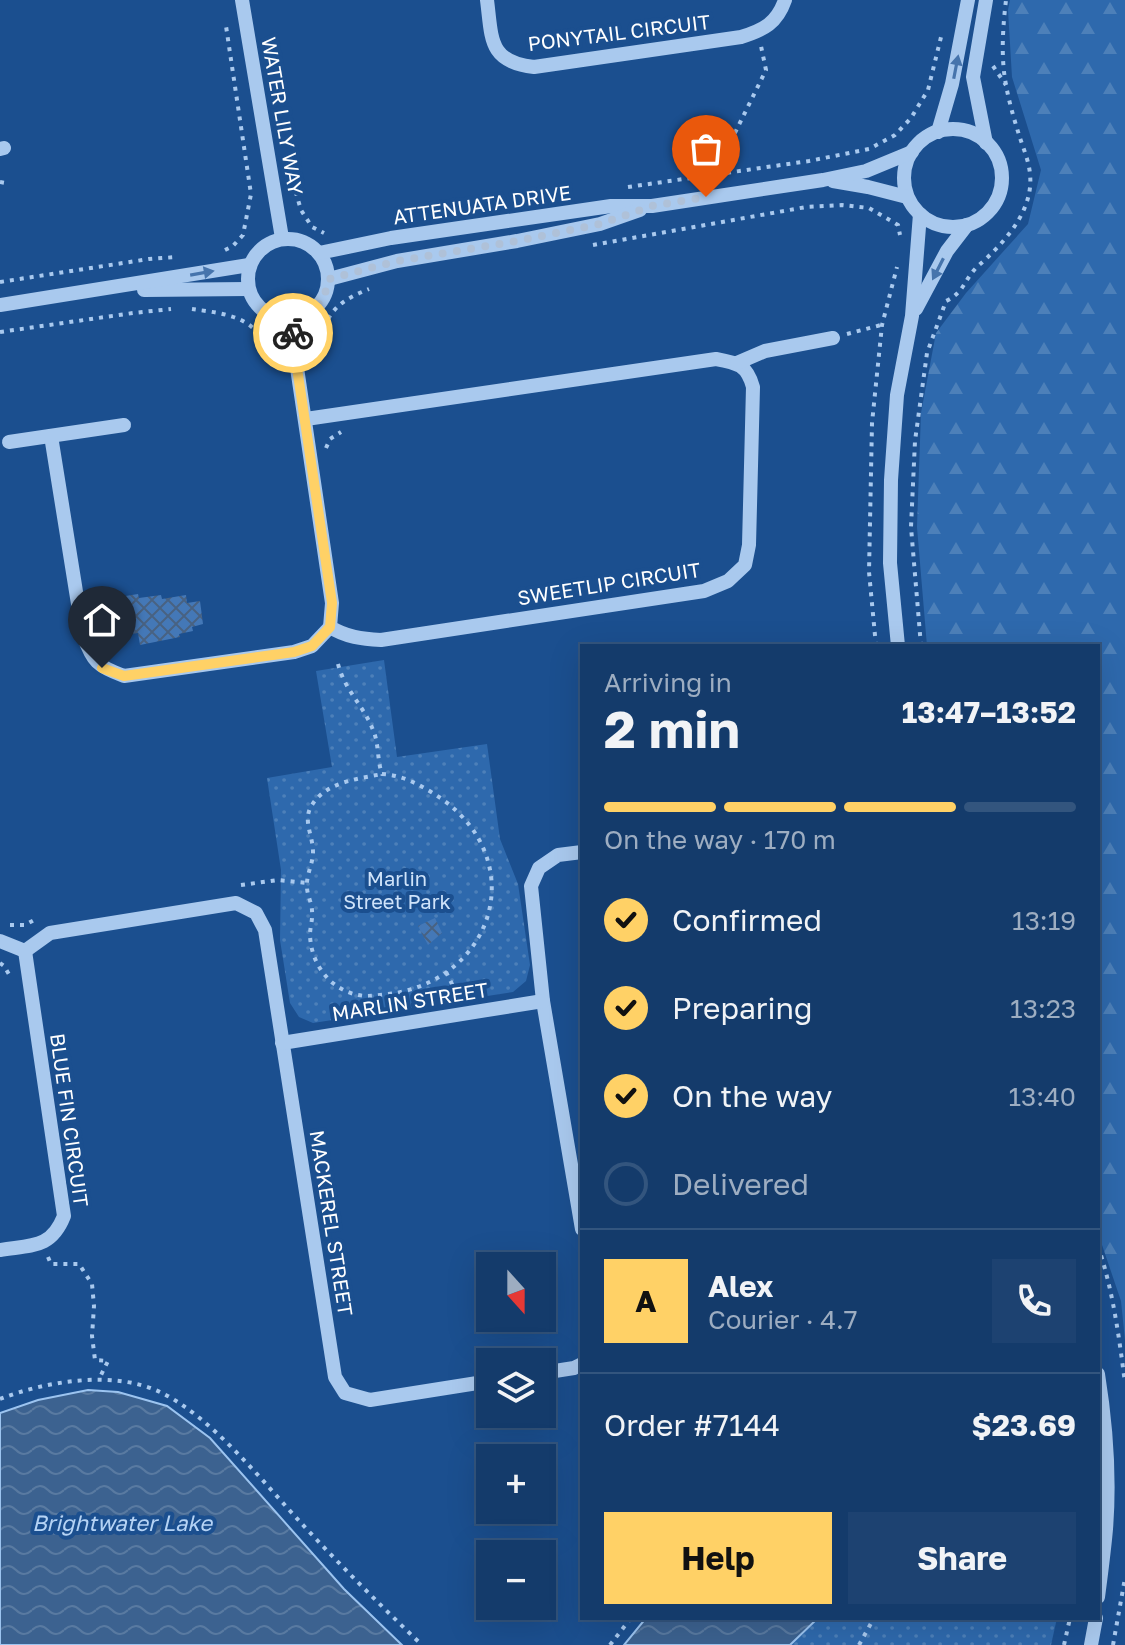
<!DOCTYPE html>
<meta charset="utf-8">
<style>
:root{--surface:#143b6b;--page:#1d4271;--text:#f1f3f6;--muted:#9dadc1;--line:#33557e;--accent:#ffd166}
body{margin:0;font-family:"Golos Text",sans-serif;background:var(--page);color:var(--text);height:100vh;display:flex;flex-direction:column;font-size:30px;white-space:nowrap}
*{box-sizing:border-box;margin:0}
p{font-size:26px;color:var(--muted)}
.icon{flex:none;width:44px;height:44px;fill:none;stroke:currentColor;stroke-width:2;stroke-linecap:round;stroke-linejoin:round}
.map{position:relative;flex:1;overflow:hidden}
.sheet{position:absolute;left:580px;top:644px;width:520px;height:976px;display:flex;flex-direction:column;background:var(--surface);border-radius:0px;box-shadow:0 8px 32px #0002,0 0 0 2px var(--line)}
.sheet>*{flex:none}
.needle{width:52px;rotate:159deg}
.buttons{position:absolute;left:476px;top:1252px;display:grid;gap:16px}
.buttons a{display:grid;place-items:center;width:80px;height:80px;border-radius:0px;background:var(--surface);box-shadow:0 8px 32px #0002,0 0 0 2px var(--line);font-size:40px}
.pin{position:absolute;display:grid;place-items:center;width:68px;height:68px;color:#fff;margin:-82px -34px;border-radius:50% 50% 50% 0;rotate:-45deg;box-shadow:0 0 8px #0007}
.pin .icon{rotate:45deg}
.courier{position:absolute;display:grid;place-items:center;width:80px;height:80px;margin:-40px;border:6px solid #ffd166;border-radius:50%;background:#fff;color:#222;box-shadow:0 2px 10px #0007}
.head em{font-style:normal;font-weight:700}
.head div{display:flex;flex-direction:column-reverse}
.head{display:flex;align-items:center;justify-content:space-between;height:136px;padding:0 24px}
h1{font-size:52px;font-weight:700;line-height:60px}
.bar{display:grid;grid-template-columns:repeat(4,1fr);gap:12px 8px;align-content:center;height:96px;padding:0 24px}
.bar i{height:10px;border-radius:6px;background:var(--line)}
.bar .current{background:var(--accent)}
.bar p{grid-column:span 4}
.line{display:flex;align-items:center;gap:20px;padding:0 24px;border-top:2px solid var(--line)}
.line div{flex:1}
.round{display:grid;place-items:center;flex:none;width:84px;height:84px;border-radius:0px;background:var(--page)}
ol{padding:0 24px;list-style:none}
li{display:flex;align-items:center;gap:24px;height:88px}
li p{margin-inline-start:auto}
li .icon{padding:8px;border-radius:50%;background:var(--accent);color:#111;stroke-width:4}
li:last-child{color:var(--muted)}
li i{width:44px;height:44px;border:4px solid var(--line);border-radius:50%}
.action{display:flex;gap:16px;margin-top:auto;padding:16px 24px}
.action a{flex:1;height:92px;border-radius:0px;background:var(--accent);color:#111;font-size:32px;font-weight:700;line-height:92px;text-align:center}
.action a+a{background:var(--page);color:var(--text)}
.map>svg:first-child{display:block}
</style>
<div class="map">
<svg width="1125" height="1645" viewBox="0 0 1125 1645">
<defs>
<pattern id="forest-firs" width="22" height="20" patternUnits="userSpaceOnUse" patternTransform="scale(2)"><rect width="22" height="20" fill="#2e69ad"/><path d="M5 1l3.5 6h-7zM16 11l3.5 6h-7z" fill="#4d80b9"/></pattern>
<pattern id="park-dots" width="8" height="8" patternUnits="userSpaceOnUse" patternTransform="scale(2)"><rect width="8" height="8" fill="#2e69ad"/><path d="M2 2h.1M6 6h.1" fill="none" stroke="#4d80b9" stroke-width="1.8" stroke-linecap="round"/></pattern>
<pattern id="water-waves" width="16" height="10" patternUnits="userSpaceOnUse" patternTransform="scale(2)"><rect width="16" height="10" fill="#3c6290"/><path d="M0 5q4-4 8 0t8 0" fill="none" stroke="#597aa1"/></pattern>
<pattern id="building-cross-hatch" width="8" height="8" patternUnits="userSpaceOnUse" patternTransform="scale(2)"><rect width="8" height="8" fill="#4478b7"/><path d="M0 0l8 8M0 8l8-8" fill="none" stroke="#486282"/></pattern>
</defs>
<rect width="100%" height="100%" fill="#1b4f8f"/>
<!-- forest -->
<polygon fill="url(#forest-firs)" points="1010,0 1125,0 1125,1340 1121,1301 1098,1233 1098,646 927,646 917,527 921,413 936,333 966,293 1028,224 1041,170 1012,77 1008,10"/>
<!-- park -->
<g fill="url(#park-dots)">
<polygon points="384,660 397,757 487,744 500,839 518,884 530,965 526,981 513,992 313,1023 299,1017 290,1003 280,940 281,870 267,778 332,767 316,671"/>
<polygon points="818,1618 1057,1618 1051,1645 790,1645"/>
</g>
<!-- water -->
<g fill="url(#water-waves)" stroke="#9cc4f0" stroke-width="2">
<polygon points="88,1390 118,1392 167,1406 210,1438 344,1589 402,1645 0,1645 0,1413 38,1400"/>
<polygon points="646,1618 818,1618 790,1645 624,1645"/>
</g>
<!-- building -->
<g fill="url(#building-cross-hatch)">
<polygon points="138,594 139,598 161,595 162,599 186,595 187,603 200,601 203,624 192,627 193,631 179,634 180,637 140,645 138,633 118,636 113,615 116,615 113,598"/>
<polygon points="435,918 442,933 428,945 418,926"/>
</g>
<g fill="none" stroke-linecap="round" stroke-linejoin="round">
<!-- path -->
<g stroke="#a9c9ee" stroke-width="4" stroke-dasharray="4 6" stroke-linecap="butt">
<polyline points="993,66 1006,85"/>
<polyline points="730,171 727,149 766,70 761,46"/>
<polyline points="0,182 6,183"/>
<polyline points="290,187 294,186 301,210 312,227 324,233"/>
<polyline points="628,187 809,161 869,149 895,135 911,118 928,90 942,33"/>
<polyline points="593,245 806,207 842,205 869,208 898,225 900,235"/>
<polyline points="225,250 233,246 243,235 251,194 226,26"/>
<polyline points="0,282 149,259 177,257"/>
<path d="M 192,309 C 212,312 240,314 255,330 C 259,334 263,341 266,347 L 277,343"/>
<polyline points="0,332 133,313 171,309"/>
<polyline points="847,334 881,325"/>
<path d="M 310,338 L 320,337 C 330,308 342,300 369,289"/>
<polyline points="326,448 330,439 341,432"/>
<polyline points="876,646 869,572 872,423 882,325 897,267"/>
<path d="M 921,646 L 911,527 L 915,441 L 927,353 L 946,301 C 965,292 964,279 978,266 C 1004,243 1034,211 1030,174 C 1029,162 1024,150 1020,138 C 1014,119 1008,99 1005,79 C 1001,54 1003,25 1006,0"/>
<path d="M 338,664 C 345,691 364,706 373,730 C 379,743 377,760 382,774 C 404,775 424,787 442,799 C 528,861 496,974 396,993 C 386,994 375,996 366,996 C 333,994 311,966 310,935 C 310,927 313,919 312,911 C 312,903 307,895 307,887 C 306,875 313,864 313,852 C 313,835 302,820 312,805 C 326,782 357,779 382,774"/>
<polyline points="241,885 278,880 307,883"/>
<polyline points="10,925 25,925 36,919"/>
<polyline points="0,963 4,966 10,976"/>
<polyline points="446,972 454,988 455,1000"/>
<path d="M 1098,1246 C 1113,1290 1119,1337 1125,1383"/>
<polyline points="48,1257 51,1264 79,1264 92,1284 94,1306 92,1336 95,1360 108,1361 99,1379"/>
<path d="M 0,1399 C 46,1381 114,1370 160,1392 C 212,1417 263,1482 302,1524 C 341,1566 381,1606 422,1645"/>
<polyline points="610,1645 631,1618"/>
<polyline points="859,1645 874,1618"/>
<polyline points="1064,1645 1070,1618"/>
<polyline points="1113,1645 1125,1578"/>
</g>
<!-- minor -->
<g stroke="#a9c9ee" stroke-width="14">
<polyline points="242,0 282,238"/>
<path d="M 487,0 C 492,38 488,62 534,67 L 741,37 C 764,30 777,23 785,0"/>
<polyline points="986,0 973,77 986,143"/>
<circle cx="953" cy="178" r="49"/>
<polyline points="938,132 952,84 968,0"/>
<polyline points="0,149 4,148"/>
<polyline points="833,181 868,187 907,197"/>
<circle cx="288" cy="279" r="40"/>
<polyline points="319,253 391,238 611,206 652,206 823,180 866,171 912,152"/>
<polyline points="329,279 397,261 517,241 600,224 640,210"/>
<polyline points="144,290 248,289"/>
<polyline points="0,305 249,265"/>
<polyline points="916,309 947,251 967,225"/>
<path d="M 294,319 L 293,341 L 332,603 L 330,627 C 346,637 362,639 381,640 L 704,591 L 728,581 L 745,565 L 749,545 L 753,387 C 747,365 738,363 716,359 L 306,419"/>
<polyline points="737,363 765,351 833,338"/>
<path d="M 51,436 L 83,635 C 93,662 97,666 124,676 L 294,652 L 312,646 L 330,627"/>
<polyline points="9,442 124,425"/>
<polyline points="898,646 890,563 891,480 897,395 912,316 920,214"/>
<polyline points="582,852 558,855 539,868 531,886 543,1001 582,1229"/>
<polyline points="0,941 25,951 50,933 236,903 256,913 265,930 335,1377 345,1393 370,1400 490,1381"/>
<polyline points="282,1043 543,1001"/>
<path d="M 0,1250 C 31,1245 51,1249 64,1216 L 25,951"/>
<polyline points="542,1373 574,1368 582,1364"/>
<path d="M 1098,1374 C 1106,1424 1110,1478 1106,1529 C 1104,1552 1101,1574 1098,1597"/>
<polyline points="1091,1645 1096,1618"/>
</g>
</g>
<!-- one-way arrows -->
<defs><path id="oneway-solid" d="M-6-.8H1V-3.2L6.5 0L1 3.2V.8H-6Z" transform="scale(2)"/></defs>
<g fill="#4674ac">
<use href="#oneway-solid" transform="translate(956 67) rotate(-79)"/>
<use href="#oneway-solid" transform="translate(938 269) rotate(117)"/>
<use href="#oneway-solid" transform="translate(202 273) rotate(-10)"/>
</g>
<g fill="none" stroke-linecap="round" stroke-linejoin="round">
<!-- done -->
<path stroke="#afc1d8" stroke-width="8" stroke-dasharray="0 14.4" d="M 293,333 L 294,319 C 316,311 324,303 329,279 L 397,261 L 517,241 L 600,224 L 652,206 L 706,197"/>
<!-- route -->
<polyline stroke="#ffd166" stroke-width="10" points="102,668 124,676 294,652 312,646 330,627 332,603 293,341 293,333"/>
</g>
<g text-anchor="middle" stroke-width="8" stroke-linejoin="round" paint-order="stroke">
<!-- street labels -->
<g font-size="20" fill="#fff" stroke="#1b4f8f">
<text transform="translate(619 33) rotate(-7)" y="7">PONYTAIL CIRCUIT</text>
<text transform="translate(282 116) rotate(80)" y="7">WATER LILY WAY</text>
<text transform="translate(482 205) rotate(-8)" y="7">ATTENUATA DRIVE</text>
<text transform="translate(609 584) rotate(-9)" y="7">SWEETLIP CIRCUIT</text>
<text transform="translate(410 1002) rotate(-9)" y="7">MARLIN STREET</text>
<text transform="translate(69 1120) rotate(82)" y="7">BLUE FIN CIRCUIT</text>
<text transform="translate(331 1223) rotate(81)" y="7">MACKEREL STREET</text>
</g>
<!-- park labels -->
<g font-size="20" fill="#cfe3fa" stroke="#1b4f8f">
<text x="397" y="886">Marlin<tspan x="397" dy="23">Street Park</tspan></text>
</g>
<!-- water labels -->
<g font-size="22" font-style="italic" fill="#b5d3f5" stroke="#1b4f8f">
<text x="122" y="1531">Brightwater Lake</text>
</g>
</g>
</svg>
<div class="buttons">
<a><svg class="needle" viewBox="-14 -14 28 28"><path d="M0-13l5 13h-10z" fill="#e53935"/><path d="M0 13l5-13h-10z" fill="#9dadc1"/></svg></a>
<a><svg class="icon" aria-label="layers" viewBox="0 0 24 24"><path d="M12 4l9 5-9 5-9-5zM3 14l9 5 9-5"/></svg></a>
<a>+</a>
<a>−</a>
</div>
<div class="pin" style="left:706px;top:197px;background:#ea580c"><svg class="icon" aria-label="bag" viewBox="0 0 24 24"><path d="M5 8h14l-1 12H6zM9 8a3 3 0 0 1 6 0"/></svg></div>
<div class="pin" style="left:102px;top:668px;background:#1f2937"><svg class="icon" aria-label="home" viewBox="0 0 24 24"><path d="M3 11l9-7 9 7M6 9v11h12V9"/></svg></div>
<div class="courier" style="left:293px;top:333px"><svg class="icon" aria-label="bike" viewBox="0 0 24 24"><circle cx="6" cy="16" r="4"/><circle cx="18" cy="16" r="4"/><path d="M6 16l4-8h5l3 8M10 8l3 8H6M13 5h3"/></svg></div>
<section class="sheet">
<div class="head"><div><h1>2 min</h1><p>Arriving in</p></div><em>13:47–13:52</em></div>
<div class="bar"><i class="current"></i><i class="current"></i><i class="current"></i><i></i><p>On the way · 170 m</p></div>
<ol>
<li><svg class="icon" aria-label="check" viewBox="0 0 24 24"><path d="M5 12l5 5 9-10"/></svg>Confirmed<p>13:19</p></li>
<li><svg class="icon" aria-label="check" viewBox="0 0 24 24"><path d="M5 12l5 5 9-10"/></svg>Preparing<p>13:23</p></li>
<li><svg class="icon" aria-label="check" viewBox="0 0 24 24"><path d="M5 12l5 5 9-10"/></svg>On the way<p>13:40</p></li>
<li><i></i>Delivered</li>
</ol>
<div class="line" style="height:144px"><b class="round" style="background:var(--accent);color:#111">A</b><div><b>Alex</b><p>Courier · 4.7</p></div><a class="round"><svg class="icon" aria-label="phone" viewBox="0 0 24 24"><path d="M5 4h4l2 5-3 2q2 4 5 5l2-3 5 2v4C11 20 4 13 5 4z"/></svg></a></div>
<div class="line" style="height:104px"><div>Order #7144</div><b>$23.69</b></div>
<div class="action"><a>Help</a><a>Share</a></div>
</section>
</div>
